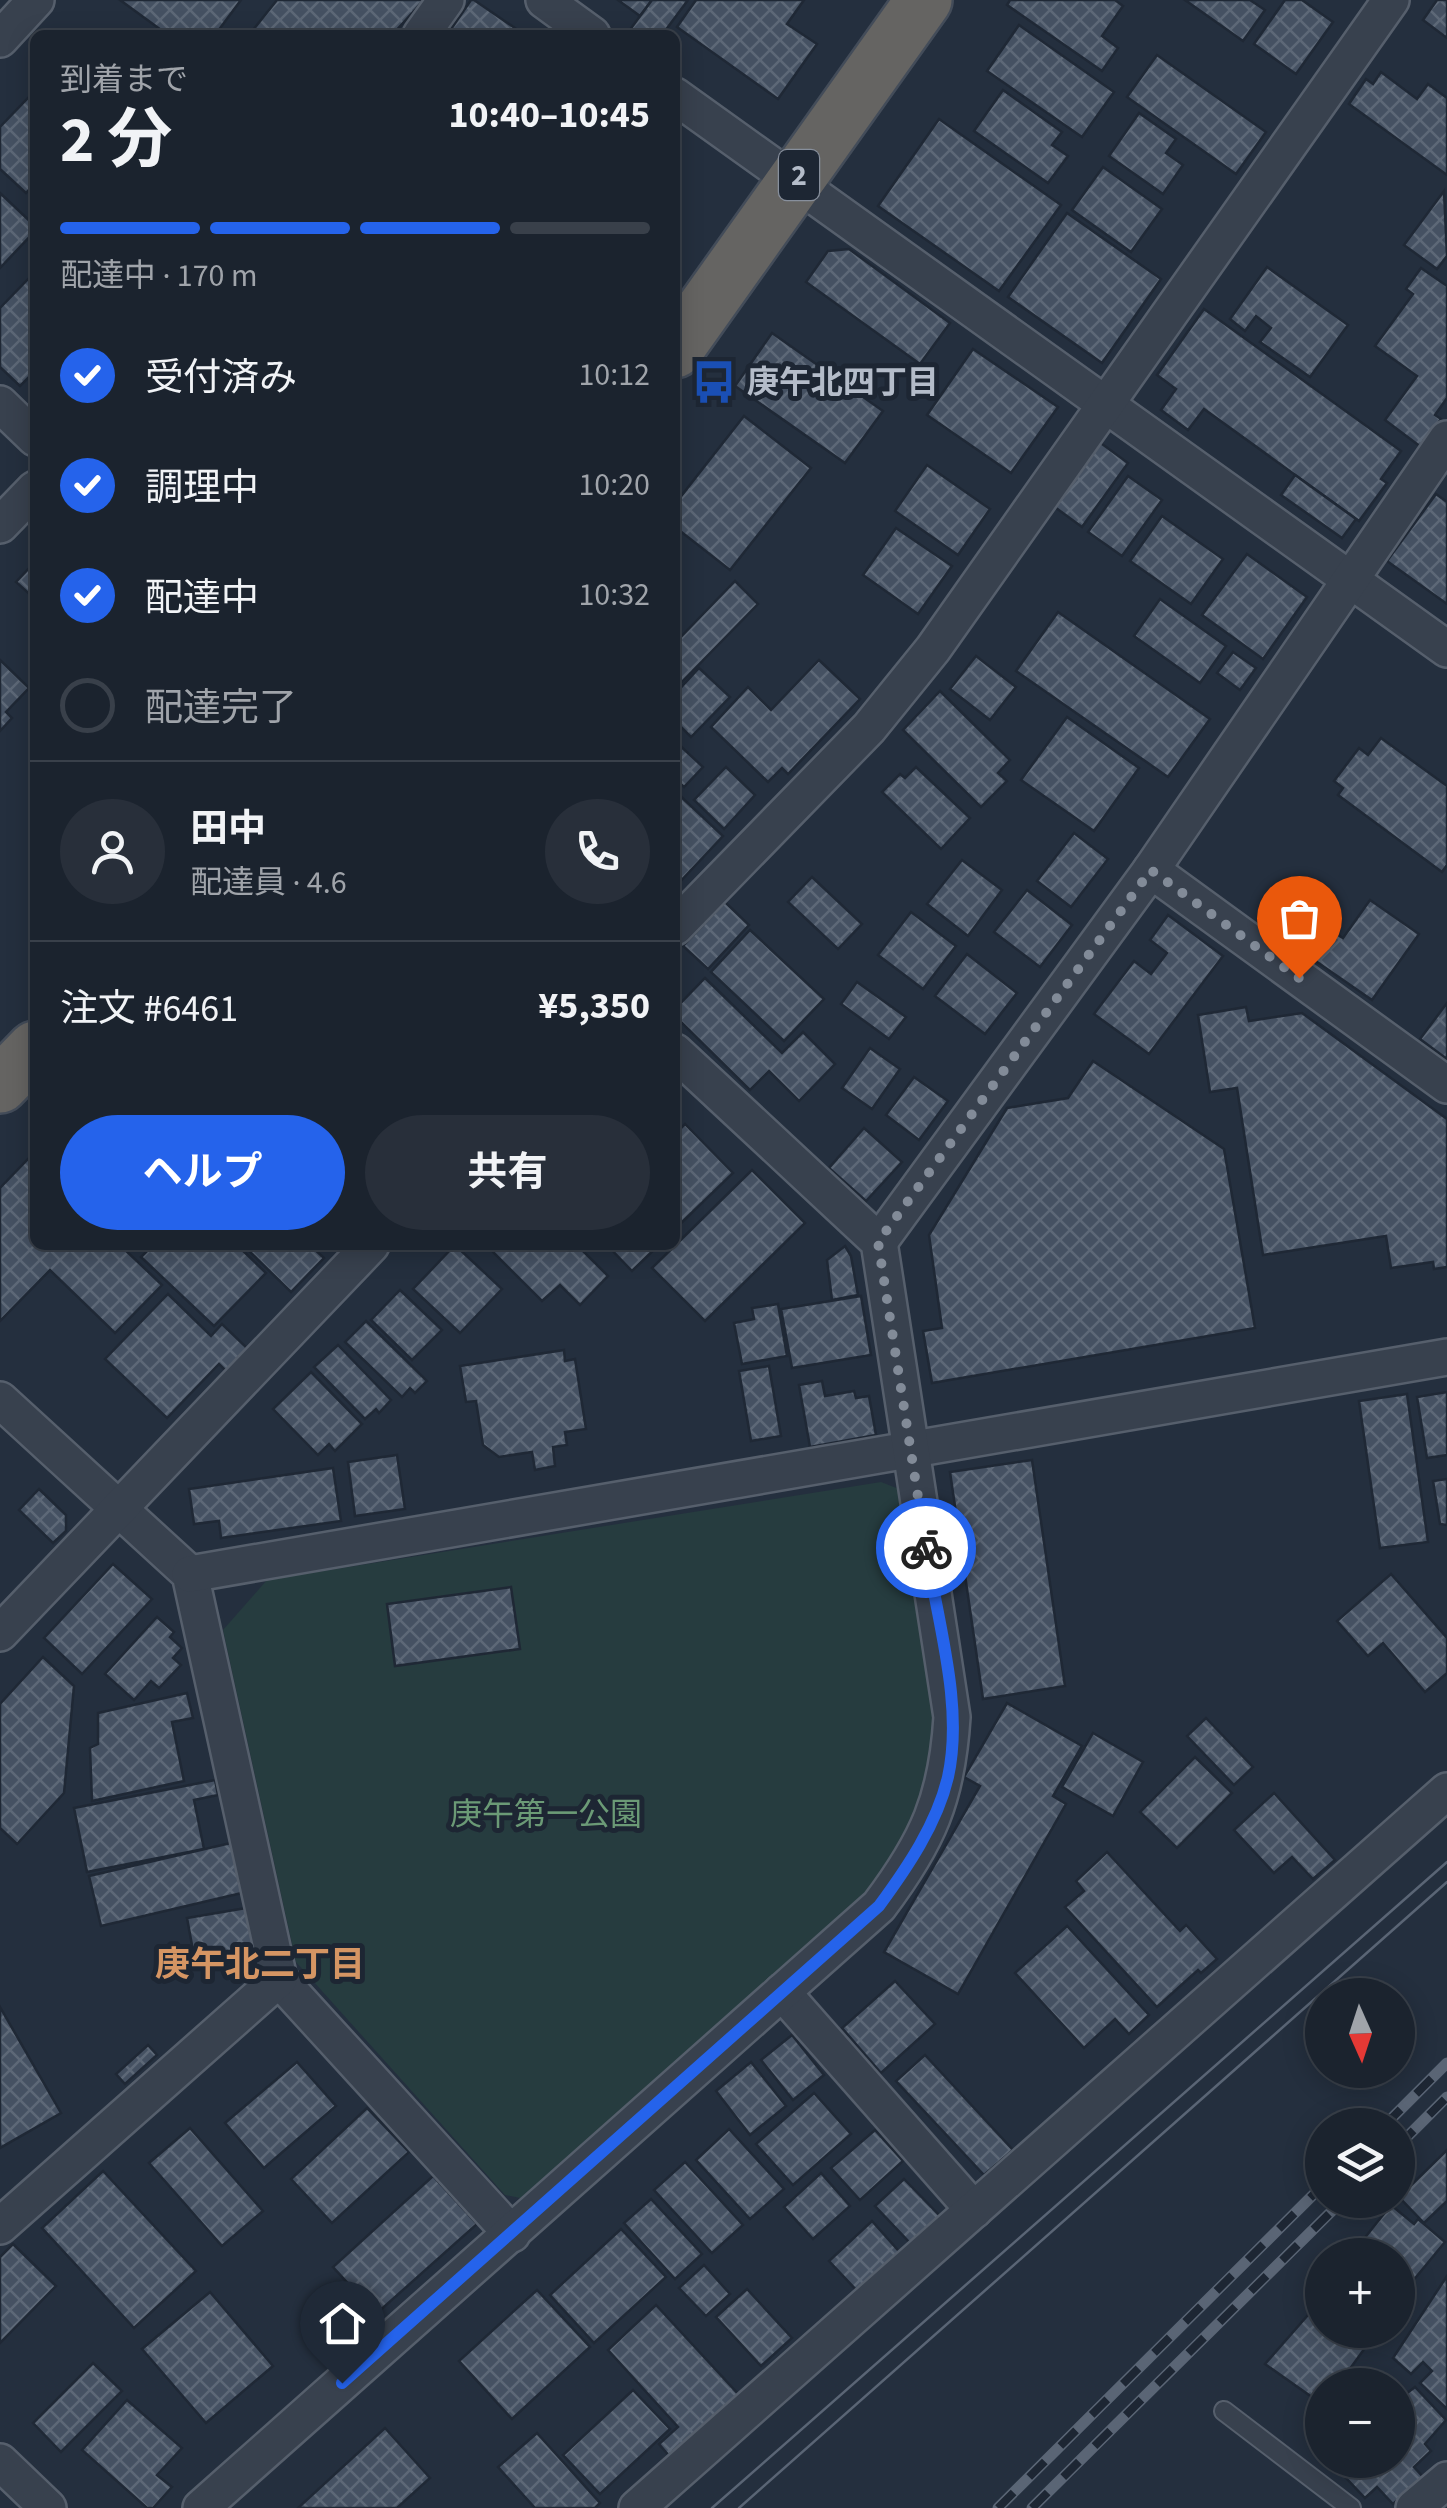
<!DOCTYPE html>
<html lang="ja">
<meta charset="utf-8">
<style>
:root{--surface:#1b232e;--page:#282f3a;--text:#f1f3f6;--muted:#a0a4aa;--line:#39404a;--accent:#2563eb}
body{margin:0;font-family:"Source Sans 3","Noto Sans JP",sans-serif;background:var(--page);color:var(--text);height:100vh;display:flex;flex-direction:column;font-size:38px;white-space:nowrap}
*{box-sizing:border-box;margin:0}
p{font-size:32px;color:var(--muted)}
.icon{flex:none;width:55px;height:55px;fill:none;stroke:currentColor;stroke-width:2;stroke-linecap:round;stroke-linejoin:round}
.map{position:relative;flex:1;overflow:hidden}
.panel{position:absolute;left:30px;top:30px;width:650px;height:1220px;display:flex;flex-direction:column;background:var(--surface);border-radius:15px;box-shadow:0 5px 25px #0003,0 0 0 2px var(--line)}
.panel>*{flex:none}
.needle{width:65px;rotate:177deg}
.controls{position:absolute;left:1305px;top:1978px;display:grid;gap:20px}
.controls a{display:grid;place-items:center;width:110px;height:110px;border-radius:50%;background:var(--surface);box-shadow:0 5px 25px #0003,0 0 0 2px var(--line);font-size:50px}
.pin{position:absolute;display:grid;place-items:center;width:85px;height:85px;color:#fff;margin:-102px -42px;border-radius:50% 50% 50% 0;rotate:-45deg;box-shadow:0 0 10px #0007}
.pin .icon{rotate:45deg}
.courier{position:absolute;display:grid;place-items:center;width:100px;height:100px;margin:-50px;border:8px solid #2563eb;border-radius:50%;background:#fff;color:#222;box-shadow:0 2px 12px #0007}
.summary em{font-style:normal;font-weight:700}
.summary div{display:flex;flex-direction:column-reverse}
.summary{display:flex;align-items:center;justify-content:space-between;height:170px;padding:0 30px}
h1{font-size:65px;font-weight:700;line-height:75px}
.bar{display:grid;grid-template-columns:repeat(4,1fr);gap:15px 10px;align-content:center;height:120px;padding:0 30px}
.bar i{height:12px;border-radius:8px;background:var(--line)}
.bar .on{background:var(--accent)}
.bar p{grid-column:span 4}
.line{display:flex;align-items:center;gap:25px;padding:0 30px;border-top:2px solid var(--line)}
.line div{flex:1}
.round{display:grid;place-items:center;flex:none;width:105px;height:105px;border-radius:52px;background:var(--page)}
ol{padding:0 30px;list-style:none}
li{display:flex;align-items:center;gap:30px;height:110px}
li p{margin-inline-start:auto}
li .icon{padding:10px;border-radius:50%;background:var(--accent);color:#fff;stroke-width:4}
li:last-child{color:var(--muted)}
li i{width:55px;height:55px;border:5px solid var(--line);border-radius:50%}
.button{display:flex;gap:20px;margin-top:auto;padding:20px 30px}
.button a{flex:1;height:115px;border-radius:60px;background:var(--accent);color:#fff;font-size:40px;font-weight:700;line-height:115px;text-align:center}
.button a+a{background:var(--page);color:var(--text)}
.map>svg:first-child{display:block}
</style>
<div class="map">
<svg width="1447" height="2508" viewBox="0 0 1447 2508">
<defs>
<pattern id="building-cross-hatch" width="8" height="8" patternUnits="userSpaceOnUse" patternTransform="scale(2.5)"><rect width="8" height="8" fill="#455162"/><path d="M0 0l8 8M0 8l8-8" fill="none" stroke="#5d6877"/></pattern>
</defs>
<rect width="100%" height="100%" fill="#242f3e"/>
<!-- park -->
<polygon fill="#263c3f" points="881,1482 899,1489 933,1707 931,1760 912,1818 888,1867 840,1922 525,2199 505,2195 296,1962 223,1630 267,1580"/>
<!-- building -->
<g fill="url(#building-cross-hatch)" stroke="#1f2835" stroke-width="2.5">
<polygon points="120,0 241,0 215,35 168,35"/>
<polygon points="277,0 424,0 392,35 249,35"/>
<polygon points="471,0 474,0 525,35 447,35"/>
<polygon points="618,0 652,0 640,16"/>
<polygon points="652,0 688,0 662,35 634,35 629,31"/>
<polygon points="696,0 804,0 787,24 817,44 778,99 677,27"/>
<polygon points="1010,0 1115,0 1123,6 1102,36 1118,48 1102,71 1007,5"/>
<polygon points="1185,0 1250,0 1265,10 1243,41"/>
<polygon points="1285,0 1302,0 1333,22 1296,74 1254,44"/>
<polygon points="1437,0 1447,0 1447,38 1423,20"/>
<polygon points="1019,25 1114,92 1082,137 987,71"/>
<polygon points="1157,55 1266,132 1236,174 1127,97"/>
<polygon points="1381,72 1417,99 1428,84 1447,98 1447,175 1349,104 1366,79 1373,84"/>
<polygon points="1003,90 1062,132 1052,145 1068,156 1048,183 974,131"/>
<polygon points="28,98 35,104 35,184 26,193 0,169 0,127"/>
<polygon points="1139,113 1176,139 1166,153 1183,165 1163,194 1109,156"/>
<polygon points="939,119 1061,205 999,291 878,206"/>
<polygon points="1103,167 1162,209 1131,252 1072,210"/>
<polygon points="1444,191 1447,256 1437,269 1404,245"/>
<polygon points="0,193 35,226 35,231 0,268"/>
<polygon points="1067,213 1161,279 1102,363 1008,297"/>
<polygon points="849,249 950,323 920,364 806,282 828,251"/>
<polygon points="1267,267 1348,325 1310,377 1260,342 1271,328 1256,316 1245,331 1230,319"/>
<polygon points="1421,268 1447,286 1447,398 1435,415 1441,419 1421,447 1385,420 1417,376 1375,346 1413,294 1406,289"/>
<polygon points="35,272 35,371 20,386 0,367 0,308"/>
<polygon points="1204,309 1401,451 1381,479 1387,483 1359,521 1204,409 1188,430 1161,410 1176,389 1157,375"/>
<polygon points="772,333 883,411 845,463 735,386"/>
<polygon points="973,349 1058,407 1011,473 927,415"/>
<polygon points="744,416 811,468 730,570 675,527 675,504"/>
<polygon points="1098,441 1128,463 1082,527 1052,505"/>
<polygon points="927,465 990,509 958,555 895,511"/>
<polygon points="1295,475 1356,519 1342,538 1281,495"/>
<polygon points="1128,476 1162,500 1122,556 1088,532"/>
<polygon points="1436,494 1447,502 1447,604 1387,561"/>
<polygon points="1162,516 1223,559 1191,604 1130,561"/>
<polygon points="896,528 952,566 918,614 863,575"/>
<polygon points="1247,554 1307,597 1263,659 1202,615"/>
<polygon points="35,562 35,599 16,582"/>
<polygon points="735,581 758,604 675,689 675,643"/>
<polygon points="1160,599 1226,646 1200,683 1134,636"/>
<polygon points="1058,612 1210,719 1168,777 1016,671"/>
<polygon points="1233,652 1256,668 1240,690 1217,673"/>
<polygon points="976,656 1016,687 990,720 950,689"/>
<polygon points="0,660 29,688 6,712 12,718 0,731"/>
<polygon points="819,660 860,699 788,774 782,768 768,782 711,727 748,687 771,710"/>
<polygon points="699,668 730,697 691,737 675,721 675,694"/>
<polygon points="940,691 1010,760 998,773 1007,781 981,807 903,730"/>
<polygon points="1067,717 1139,768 1094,831 1021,780"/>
<polygon points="1381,738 1447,786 1447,865 1442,872 1338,795 1343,788 1334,781 1359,748 1368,755"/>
<polygon points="675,741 703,767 684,787 675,779"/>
<polygon points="726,767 755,795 724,829 694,800"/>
<polygon points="916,767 970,818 941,849 882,792 900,774 905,778"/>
<polygon points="675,791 723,836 676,886 675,885"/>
<polygon points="1074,833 1108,859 1071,907 1037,881"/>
<polygon points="962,860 1002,890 968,936 927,904"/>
<polygon points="812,877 862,924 838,949 788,902"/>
<polygon points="1027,890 1072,925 1040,967 994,932"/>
<polygon points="1370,900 1419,934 1372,1000 1304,953 1323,925 1343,938"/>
<polygon points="725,902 749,925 708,969 683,946"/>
<polygon points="911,912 956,946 923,989 878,955"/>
<polygon points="1168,915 1223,956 1149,1054 1094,1014 1134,961 1151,974 1167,953 1150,940"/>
<polygon points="750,930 824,999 784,1041 711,972"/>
<polygon points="967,954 1017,993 985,1034 935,996"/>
<polygon points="705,978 782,1053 803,1032 835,1064 799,1101 769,1071 750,1090 675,1016 675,1009"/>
<polygon points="857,982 906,1017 889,1039 841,1004"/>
<polygon points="1447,1003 1447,1059 1420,1039"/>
<polygon points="1246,1007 1249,1021 1302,1013 1447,1119 1447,1267 1434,1269 1433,1262 1391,1268 1386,1236 1263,1255 1237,1088 1210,1092 1198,1015"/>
<polygon points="870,1048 900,1069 872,1109 842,1088"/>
<polygon points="1093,1061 1224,1149 1255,1328 932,1383 923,1331 942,1328 929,1235 1007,1108 1068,1098"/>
<polygon points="914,1077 948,1101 919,1140 886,1115"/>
<polygon points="685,1124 733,1173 675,1229 675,1134"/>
<polygon points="864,1128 902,1162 866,1201 829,1168"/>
<polygon points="29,1158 35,1164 35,1245 120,1245 162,1285 115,1333 50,1270 0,1321 0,1188"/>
<polygon points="752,1170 805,1223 705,1321 652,1268"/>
<polygon points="153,1245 237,1245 266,1273 214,1326 141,1257"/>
<polygon points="243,1245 310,1245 324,1258 291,1292"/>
<polygon points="455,1245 502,1289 460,1333 413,1289"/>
<polygon points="486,1245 577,1245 608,1276 580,1305 560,1285 542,1301"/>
<polygon points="607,1245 659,1245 632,1271"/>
<polygon points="845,1246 851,1256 858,1295 832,1300 827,1260"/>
<polygon points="400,1290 442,1330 412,1360 371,1320"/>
<polygon points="168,1294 211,1336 222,1324 247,1348 226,1371 219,1364 167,1418 105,1359"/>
<polygon points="861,1296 871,1355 792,1368 781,1309"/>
<polygon points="778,1304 787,1356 742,1364 734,1323 754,1319 752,1308"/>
<polygon points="366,1321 427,1381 415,1393 410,1388 402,1397 345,1342"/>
<polygon points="338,1345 391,1400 379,1413 376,1409 365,1419 314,1367"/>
<polygon points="564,1350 565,1361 575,1359 586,1429 565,1432 567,1445 553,1447 555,1466 535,1470 532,1452 499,1457 483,1445 476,1401 466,1402 460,1366"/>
<polygon points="769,1366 781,1436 751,1441 739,1371"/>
<polygon points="311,1372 362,1424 335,1451 329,1444 318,1455 273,1409"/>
<polygon points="822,1381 825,1396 854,1391 856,1398 869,1396 876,1435 810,1447 799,1385"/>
<polygon points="1447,1392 1447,1455 1427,1458 1417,1397"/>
<polygon points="1407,1394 1428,1542 1380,1548 1359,1401"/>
<polygon points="397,1455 405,1509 355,1516 348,1462"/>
<polygon points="1032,1460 1065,1686 983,1699 950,1472"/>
<polygon points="333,1468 341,1521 221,1538 219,1521 194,1524 189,1489"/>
<polygon points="1447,1479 1447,1525 1440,1524 1433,1481"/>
<polygon points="39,1489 66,1515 66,1531 53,1543 19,1510"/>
<polygon points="113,1564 152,1599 82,1674 44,1638"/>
<polygon points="1391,1574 1447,1638 1447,1673 1425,1692 1383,1643 1368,1656 1337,1621"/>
<polygon points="511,1587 520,1649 395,1666 387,1604"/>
<polygon points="157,1617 174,1632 170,1637 182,1648 173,1658 181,1665 159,1688 151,1681 134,1700 105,1674"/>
<polygon points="43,1657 74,1686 64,1793 17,1844 0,1828 0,1704"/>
<polygon points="187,1693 193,1718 172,1722 184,1781 92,1801 90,1748 98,1744 98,1713"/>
<polygon points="1007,1703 1082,1746 1053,1796 1066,1804 958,1994 884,1952 980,1786 964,1777"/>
<polygon points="1206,1718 1253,1767 1234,1785 1187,1736"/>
<polygon points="1093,1733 1143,1762 1113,1816 1062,1787"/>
<polygon points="1195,1757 1232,1793 1177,1848 1140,1812"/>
<polygon points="215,1780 218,1795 194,1800 204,1849 87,1872 74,1808"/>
<polygon points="1274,1793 1335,1860 1313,1879 1292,1857 1274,1873 1234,1830"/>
<polygon points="235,1842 246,1892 101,1926 89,1876"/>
<polygon points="1107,1852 1180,1931 1186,1925 1217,1959 1201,1973 1198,1970 1157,2007 1065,1907 1084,1891 1076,1881"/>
<polygon points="252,1907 260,1955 196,1967 187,1918"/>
<polygon points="1067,1926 1149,2015 1129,2034 1115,2019 1084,2048 1015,1973"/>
<polygon points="895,1981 935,2024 881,2073 842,2028"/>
<polygon points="0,2007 61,2113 0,2148"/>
<polygon points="792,2035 824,2075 793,2100 761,2060"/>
<polygon points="148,2045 157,2055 125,2084 116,2074"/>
<polygon points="925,2055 1013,2150 984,2175 896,2081"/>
<polygon points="297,2062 336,2106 264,2168 225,2123"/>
<polygon points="751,2062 786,2106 750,2135 716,2091"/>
<polygon points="814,2093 851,2134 793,2185 756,2144"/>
<polygon points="367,2108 409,2152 332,2223 291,2179"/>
<polygon points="190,2128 263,2211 222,2246 149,2163"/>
<polygon points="729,2129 784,2189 750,2219 696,2160"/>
<polygon points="875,2130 903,2161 860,2200 831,2168"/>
<polygon points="1447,2150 1447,2201 1424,2223 1399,2197"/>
<polygon points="685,2162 743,2225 712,2253 654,2190"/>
<polygon points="103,2171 196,2271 134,2328 42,2228"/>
<polygon points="821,2173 850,2206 813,2239 784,2207"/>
<polygon points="433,2176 477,2224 376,2314 333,2267"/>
<polygon points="904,2179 941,2217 912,2245 875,2206"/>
<polygon points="651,2199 702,2254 675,2279 624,2223"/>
<polygon points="1391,2205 1414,2224 1418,2219 1445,2242 1398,2299 1398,2255 1351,2255"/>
<polygon points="872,2221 904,2257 861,2295 829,2261"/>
<polygon points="621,2229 666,2277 594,2343 550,2295"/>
<polygon points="13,2244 56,2286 0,2343 0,2257"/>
<polygon points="704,2265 730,2294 706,2316 679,2288"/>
<polygon points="1447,2276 1447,2409 1420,2383 1432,2371 1423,2362 1411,2374 1393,2358"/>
<polygon points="747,2289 792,2338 761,2366 716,2317"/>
<polygon points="537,2290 590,2347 512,2419 459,2361"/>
<polygon points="210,2292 273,2366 206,2423 142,2349"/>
<polygon points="1322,2299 1322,2330 1378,2330 1344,2377 1334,2385 1322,2385 1319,2402 1265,2364"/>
<polygon points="656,2305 740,2396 671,2458 659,2444 678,2427 608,2350"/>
<polygon points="93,2363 122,2391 61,2452 33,2423"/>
<polygon points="1415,2387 1446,2420 1425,2444 1431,2451 1414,2467 1423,2477 1393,2504 1377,2487 1365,2498 1329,2460 1398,2460 1398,2400"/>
<polygon points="633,2390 670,2429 600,2494 563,2455"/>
<polygon points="127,2400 182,2448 157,2475 172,2487 153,2508 147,2508 82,2450"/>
<polygon points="385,2428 430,2478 397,2508 298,2508"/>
<polygon points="537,2433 600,2503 595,2508 535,2508 498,2467"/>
</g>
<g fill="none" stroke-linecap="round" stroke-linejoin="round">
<!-- service casing -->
<g stroke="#565f6c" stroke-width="22">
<polyline id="service" points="1224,2411 1351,2508"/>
</g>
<!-- minor casing -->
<g stroke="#565f6c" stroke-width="40">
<g id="minor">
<polyline points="544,0 592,35"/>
<polyline points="421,35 446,0"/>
<polyline points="0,39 36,0"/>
<polyline points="675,96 1447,649"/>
<polyline points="0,404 35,438"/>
<polyline points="0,525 35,489"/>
<polyline points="1151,870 1447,1085"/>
<polyline points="675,927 869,728 933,649 1391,0"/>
<polyline points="879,1242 1151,870 1447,439"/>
<polyline points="0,1400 190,1574 279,1979 512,2234"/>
<polyline points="190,1574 1447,1357"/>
<polyline points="0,1633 371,1245"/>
<polyline points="782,1992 974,2210"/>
<polyline points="0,2226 279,1979"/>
<polyline points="0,2462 48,2508"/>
<path d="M 201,2508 L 879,1906 C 928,1841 947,1798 952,1717 L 879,1242 L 675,1052"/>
<polyline points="637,2508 1447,1791"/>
<polyline points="1414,2508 1447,2480"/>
</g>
</g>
<!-- trunk casing -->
<g stroke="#434c59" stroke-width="60">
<g id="trunk">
<polyline points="675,350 924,0"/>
<polyline points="0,1085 35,1049"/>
</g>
</g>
<!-- service -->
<use href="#service" stroke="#38414e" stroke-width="18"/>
<!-- minor -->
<use href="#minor" stroke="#38414e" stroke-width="35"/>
<!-- trunk -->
<use href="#trunk" stroke="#656462" stroke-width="55"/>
<!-- tram -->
<g stroke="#5a6575" stroke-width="2.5">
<polyline points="712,2508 1447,1862"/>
<polyline points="739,2508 1447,1882"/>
</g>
<!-- rail casing -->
<g stroke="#5a6575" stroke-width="11">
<g id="rail">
<polyline points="1385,2125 1447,2063"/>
<polyline points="1398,2146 1447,2097"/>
<polyline points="998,2508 1322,2186"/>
<polyline points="1032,2508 1343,2200"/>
</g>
</g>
<!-- rail -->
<use href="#rail" stroke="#1d2633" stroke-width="8" stroke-dasharray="22" stroke-linecap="butt"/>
</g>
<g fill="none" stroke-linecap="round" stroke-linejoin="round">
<!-- done -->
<polyline stroke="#828b98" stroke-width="10" stroke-dasharray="0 18" points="926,1548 878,1242 1151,870 1299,978"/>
<!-- route -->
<path stroke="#2563eb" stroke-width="12" d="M 342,2383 L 879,1906 C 907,1868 937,1824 948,1777 C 964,1705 937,1620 926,1548"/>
</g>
<!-- icons -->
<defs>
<g id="bus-bare" transform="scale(3.45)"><path d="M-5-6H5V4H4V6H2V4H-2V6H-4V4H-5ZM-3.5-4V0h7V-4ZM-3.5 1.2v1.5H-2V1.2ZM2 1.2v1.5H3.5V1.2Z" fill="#1a4fb4" stroke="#1d2633" stroke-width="2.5" paint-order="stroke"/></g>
</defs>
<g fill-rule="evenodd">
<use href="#bus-bare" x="714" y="382"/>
</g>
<g text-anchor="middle" stroke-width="10" stroke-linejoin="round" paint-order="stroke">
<!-- shield labels -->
<rect fill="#1d2633" stroke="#878f9c" stroke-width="2.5" x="779" y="150" width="40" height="50" rx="8"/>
<g font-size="30" font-weight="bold" fill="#b4bcc9">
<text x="799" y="185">2</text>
</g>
<!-- poi labels -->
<g font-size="32" font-weight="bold" fill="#b4bcc9" stroke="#1d2633" text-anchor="start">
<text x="747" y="393">庚午北四丁目</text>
</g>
<!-- park labels -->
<g font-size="32" fill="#6b9a76" stroke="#1d2633">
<text x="546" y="1825">庚午第一公園</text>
</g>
<!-- neighbourhood labels -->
<g font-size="35" font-weight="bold" fill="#d59563" stroke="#1d2633">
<text x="260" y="1976">庚午北二丁目</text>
</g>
</g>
</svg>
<div class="controls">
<a><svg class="needle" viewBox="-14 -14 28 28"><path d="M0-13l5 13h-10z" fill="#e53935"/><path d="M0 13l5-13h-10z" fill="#a0a4aa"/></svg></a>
<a><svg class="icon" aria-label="layers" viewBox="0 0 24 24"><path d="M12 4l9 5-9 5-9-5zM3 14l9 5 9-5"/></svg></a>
<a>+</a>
<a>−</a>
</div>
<div class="pin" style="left:1299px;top:978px;background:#ea580c"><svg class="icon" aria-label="bag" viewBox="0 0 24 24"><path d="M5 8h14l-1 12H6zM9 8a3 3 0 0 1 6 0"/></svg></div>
<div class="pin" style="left:342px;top:2383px;background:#1f2937"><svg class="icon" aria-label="home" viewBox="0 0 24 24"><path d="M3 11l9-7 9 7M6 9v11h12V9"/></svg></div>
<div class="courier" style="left:926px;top:1548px"><svg class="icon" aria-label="bike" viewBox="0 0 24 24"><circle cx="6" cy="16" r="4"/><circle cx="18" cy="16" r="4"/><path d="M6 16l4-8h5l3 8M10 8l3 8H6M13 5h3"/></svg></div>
<section class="panel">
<div class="summary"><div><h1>2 分</h1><p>到着まで</p></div><em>10:40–10:45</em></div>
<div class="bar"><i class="on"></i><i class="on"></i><i class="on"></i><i></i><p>配達中 · 170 m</p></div>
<ol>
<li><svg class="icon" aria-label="check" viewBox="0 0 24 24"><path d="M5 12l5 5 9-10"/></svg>受付済み<p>10:12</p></li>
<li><svg class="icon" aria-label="check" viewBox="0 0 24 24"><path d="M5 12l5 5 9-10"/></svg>調理中<p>10:20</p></li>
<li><svg class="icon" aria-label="check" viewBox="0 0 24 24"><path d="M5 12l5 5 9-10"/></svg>配達中<p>10:32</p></li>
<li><i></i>配達完了</li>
</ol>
<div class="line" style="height:180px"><a class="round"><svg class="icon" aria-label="person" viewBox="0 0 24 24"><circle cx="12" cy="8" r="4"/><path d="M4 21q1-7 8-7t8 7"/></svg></a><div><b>田中</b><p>配達員 · 4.6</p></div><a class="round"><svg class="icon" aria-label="phone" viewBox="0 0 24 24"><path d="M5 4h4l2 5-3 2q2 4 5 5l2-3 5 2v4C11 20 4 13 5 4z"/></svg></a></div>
<div class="line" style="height:130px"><div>注文 #6461</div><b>¥5,350</b></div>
<div class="button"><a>ヘルプ</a><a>共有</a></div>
</section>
</div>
